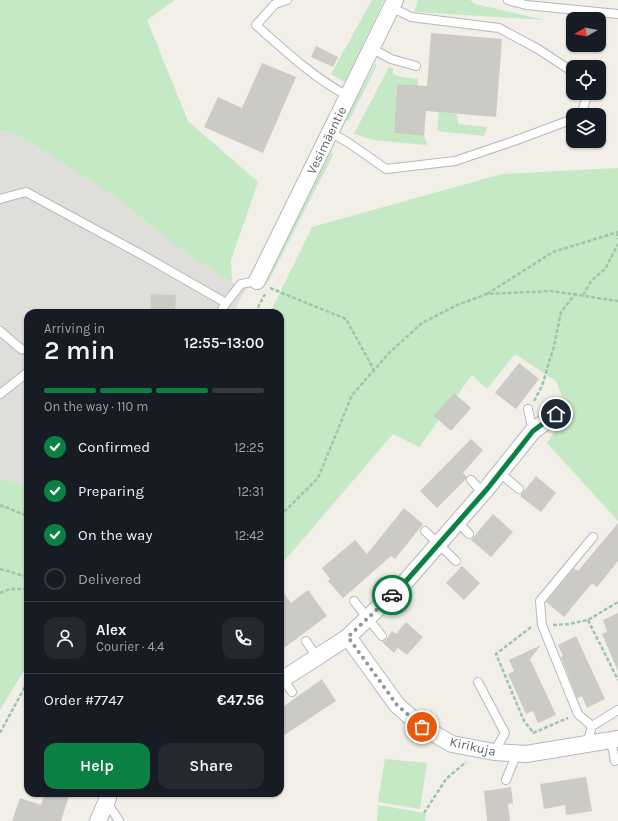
<!DOCTYPE html>
<meta charset="utf-8">
<style>
:root{--surface:#171b24;--page:#242831;--text:#f1f3f6;--muted:#9ea1a6;--line:#363941;--accent:#0b8043}
body{margin:0;font-family:Karla,sans-serif;background:var(--page);color:var(--text);height:100vh;display:flex;flex-direction:column;font-size:15px;white-space:nowrap}
*{box-sizing:border-box;margin:0}
p{font-size:13px;color:var(--muted)}
.icon{flex:none;width:22px;height:22px;fill:none;stroke:currentColor;stroke-width:2;stroke-linecap:round;stroke-linejoin:round}
.map{position:relative;flex:1;overflow:hidden}
.panel{position:absolute;left:24px;top:309px;width:260px;height:488px;display:flex;flex-direction:column;background:var(--surface);border-radius:12px;box-shadow:0 1px 3px #0004}
.panel>*{flex:none}
.needle{width:26px;rotate:261deg}
.buttons{position:absolute;left:566px;top:12px;display:grid;gap:8px}
.buttons a{display:grid;place-items:center;width:40px;height:40px;border-radius:8px;background:var(--surface);box-shadow:0 1px 3px #0004;font-size:20px}
.pin{position:absolute;display:grid;place-items:center;width:34px;height:34px;color:#fff;margin:-17px;border:2px solid #fff;border-radius:50%;box-shadow:0 1px 4px #0007}
.courier{position:absolute;display:grid;place-items:center;width:40px;height:40px;margin:-20px;border:3px solid #0b8043;border-radius:50%;background:#fff;color:#222;box-shadow:0 1px 5px #0007}
.summary em{font-style:normal;font-weight:600}
.summary div{display:flex;flex-direction:column-reverse}
.summary{display:flex;align-items:center;justify-content:space-between;height:68px;padding:0 20px}
h1{font-size:26px;font-weight:600;line-height:30px}
.bar{display:grid;grid-template-columns:repeat(4,1fr);gap:6px 4px;align-content:center;height:48px;padding:0 20px}
.bar i{height:5px;border-radius:3px;background:var(--line)}
.bar .on{background:var(--accent)}
.bar p{grid-column:span 4}
.line{display:flex;align-items:center;gap:10px;padding:0 20px;border-top:1px solid var(--line)}
.line div{flex:1}
.round{display:grid;place-items:center;flex:none;width:42px;height:42px;border-radius:12px;background:var(--page)}
ol{padding:0 20px;list-style:none}
li{display:flex;align-items:center;gap:12px;height:44px}
li p{margin-inline-start:auto}
li .icon{padding:4px;border-radius:50%;background:var(--accent);color:#fff;stroke-width:4}
li:last-child{color:var(--muted)}
li i{width:22px;height:22px;border:2px solid var(--line);border-radius:50%}
.primary-button{display:flex;gap:8px;margin-top:auto;padding:8px 20px}
.primary-button a{flex:1;height:46px;border-radius:12px;background:var(--accent);color:#fff;font-size:16px;font-weight:600;line-height:46px;text-align:center}
.primary-button a+a{background:var(--page);color:var(--text)}
.map>svg:first-child{display:block}
</style>
<div class="map">
<svg width="618" height="821" viewBox="0 0 618 821">
<rect width="100%" height="100%" fill="#f1efe8"/>
<!-- industrial -->
<polygon fill="#e0deda" points="4,130 33,144 123,203 181,250 232,283 248,285 233,313 28,313 28,486 0,479 0,132"/>
<!-- green -->
<g fill="#c5e8c5">
<polygon points="0,0 175,0 147,20 188,121 258,182 231,260 232,283 181,250 123,203 33,144 4,130 0,132"/>
<polygon points="372,0 384,0 345,82 331,74"/>
<polygon points="418,0 470,0 475,4 545,20 414,12"/>
<polygon points="375,64 377,65 349,121 345,120"/>
<polygon points="389,67 393,68 393,74 402,77 418,79 418,86 397,84 394,133 424,136 427,143 426,145 374,140 354,134"/>
<polygon points="439,112 457,114 458,124 487,127 484,136 437,131"/>
<polygon points="331,152 333,155 268,282 265,281"/>
<polygon points="618,168 618,521 547,443 568,413 556,381 515,354 487,389 472,375 419,447 393,434 280,566 280,313 270,313 312,227 502,174"/>
<polygon points="0,479 28,486 28,664 0,710"/>
<polygon points="385,759 427,763 420,809 378,802"/>
<polygon points="378,805 424,813 426,814 425,821 377,821"/>
</g>
<!-- building -->
<g fill="#cccac5">
<polygon points="431,33 502,39 496,117 426,111 424,136 394,133 397,84 427,86"/>
<polygon points="316,46 338,57 333,67 311,57"/>
<polygon points="262,63 296,77 263,153 204,127 218,97 242,108"/>
<polygon points="151,294 176,295 175,313 150,313"/>
<polygon points="519,363 539,379 516,409 495,393"/>
<polygon points="454,393 471,408 451,431 434,416"/>
<polygon points="471,439 483,450 463,473 467,477 466,479 437,508 420,491"/>
<polygon points="536,476 556,493 541,512 520,496"/>
<polygon points="404,508 423,524 395,559 391,556 343,598 328,581 330,579 322,568 355,540 367,554"/>
<polygon points="493,514 513,532 491,557 471,540"/>
<polygon points="618,523 618,561 597,587 592,583 564,617 546,602 574,568 578,571"/>
<polygon points="462,566 480,583 464,600 446,583"/>
<polygon points="280,588 291,603 308,590 327,616 280,651"/>
<polygon points="618,613 618,671 602,634 607,631 603,620"/>
<polygon points="406,622 423,637 407,655 398,648 394,653 382,642 386,640 392,631 396,634"/>
<polygon points="576,636 605,699 587,708 582,696 577,698 561,657 563,656 558,645"/>
<polygon points="541,645 530,659 556,715 538,723 533,711 526,714 508,674 514,671 509,660"/>
<polygon points="322,679 336,701 280,738 280,709"/>
<polygon points="586,777 592,811 566,815 565,805 544,809 540,784"/>
<polygon points="511,787 513,803 508,804 510,821 487,821 484,791"/>
<polygon points="45,793 70,793 61,821 12,821 20,798 41,805"/>
</g>
<g fill="none" stroke-linecap="round" stroke-linejoin="round">
<!-- lane casing -->
<g stroke="#b5b8bc" stroke-width="10">
<g id="lane">
<path d="M 287,0 L 275,4 L 256,25 C 285,51 314,78 348,96"/>
<polyline points="508,0 526,5 618,14"/>
<polyline points="391,7 411,17 499,28 538,49 573,72"/>
<polyline points="371,48 391,59 416,66"/>
<polyline points="581,115 588,93"/>
<polyline points="330,132 349,143 386,169 455,161 514,141 573,119"/>
<polyline points="0,199 26,192 144,256 226,303"/>
<polyline points="220,313 226,303 241,284 257,281"/>
<polyline points="0,331 21,349 28,350"/>
<polyline points="0,394 28,372"/>
<polyline points="528,409 533,431"/>
<polyline points="500,473 519,489"/>
<polyline points="471,480 483,493"/>
<polyline points="458,522 469,534"/>
<polyline points="425,531 456,561"/>
<polyline points="354,601 382,636"/>
<polyline points="306,641 317,657"/>
<polyline points="283,679 292,692"/>
<polyline points="478,682 505,733 494,752"/>
<polyline points="592,726 578,714 542,625 540,601 593,537"/>
<polyline points="611,740 615,761"/>
<polyline points="587,744 592,726 618,710"/>
<polyline points="506,780 517,753"/>
<polyline points="101,793 119,821"/>
</g>
</g>
<!-- street casing -->
<g stroke="#b5b8bc" stroke-width="18">
<g id="street">
<polyline points="257,281 395,0"/>
<polyline points="348,637 397,705 422,727 452,744 494,752 526,754 618,739"/>
<polyline points="280,681 348,637 407,580 488,487 533,431 556,414"/>
<polyline points="98,821 108,798"/>
</g>
</g>
<!-- path -->
<g stroke="#9cc7a9" stroke-width="2.5" stroke-dasharray="4 2" stroke-linecap="butt">
<polyline points="617,232 618,239"/>
<polyline points="270,288 346,319 374,370"/>
<polyline points="487,294 553,252 618,232"/>
<polyline points="583,295 591,281 605,269 618,244"/>
<polyline points="255,313 265,294"/>
<polyline points="534,401 542,386 554,346 561,312 576,293"/>
<polyline points="0,505 28,516"/>
<polyline points="280,516 318,478 352,395 389,353 422,323 457,305 487,294 551,291 618,301"/>
<polyline points="0,569 28,577"/>
<polyline points="0,593 10,589 28,589"/>
<polyline points="588,620 618,680"/>
<polyline points="553,625 569,624 588,620 618,602"/>
<polyline points="531,627 496,654 524,721 533,732"/>
<polyline points="0,733 28,681"/>
<polyline points="533,733 568,718"/>
<polyline points="424,813 446,779 466,762"/>
</g>
<!-- lane -->
<use href="#lane" stroke="#fff" stroke-width="8"/>
<!-- street -->
<use href="#street" stroke="#fff" stroke-width="16"/>
</g>
<g fill="none" stroke-linecap="round" stroke-linejoin="round">
<!-- done -->
<polyline stroke="#929495" stroke-width="4" stroke-dasharray="0 7.2" points="392,595 348,637 397,705 422,727"/>
<!-- route -->
<polyline stroke="#0b8043" stroke-width="5" points="392,595 407,580 488,488 533,431 556,414"/>
</g>
<g text-anchor="middle" stroke-width="3" stroke-linejoin="round" paint-order="stroke">
<!-- street labels -->
<g font-size="13" fill="#5f6368" stroke="#fff">
<text transform="translate(326 140) rotate(-64)" y="5">Vesimäentie</text>
<text transform="translate(473 746) rotate(13)" y="5">Kirikuja</text>
</g>
</g>
</svg>
<div class="buttons">
<a><svg class="needle" viewBox="-14 -14 28 28"><path d="M0-13l5 13h-10z" fill="#e53935"/><path d="M0 13l5-13h-10z" fill="#9ea1a6"/></svg></a>
<a><svg class="icon" aria-label="locate" viewBox="0 0 24 24"><circle cx="12" cy="12" r="6"/><path d="M12 2v4M12 18v4M2 12h4M18 12h4"/></svg></a>
<a><svg class="icon" aria-label="layers" viewBox="0 0 24 24"><path d="M12 4l9 5-9 5-9-5zM3 14l9 5 9-5"/></svg></a>
</div>
<div class="pin" style="left:422px;top:727px;background:#ea580c"><svg class="icon" aria-label="bag" viewBox="0 0 24 24"><path d="M5 8h14l-1 12H6zM9 8a3 3 0 0 1 6 0"/></svg></div>
<div class="pin" style="left:556px;top:414px;background:#1f2937"><svg class="icon" aria-label="home" viewBox="0 0 24 24"><path d="M3 11l9-7 9 7M6 9v11h12V9"/></svg></div>
<div class="courier" style="left:392px;top:595px"><svg class="icon" aria-label="car" viewBox="0 0 24 24"><path d="M5 17H2v-5l4-1 3-4h7l3 4 3 1v5h-3M9 17h6M6 11h13"/><circle cx="7" cy="17" r="2"/><circle cx="17" cy="17" r="2"/></svg></div>
<section class="panel">
<div class="summary"><div><h1>2 min</h1><p>Arriving in</p></div><em>12:55–13:00</em></div>
<div class="bar"><i class="on"></i><i class="on"></i><i class="on"></i><i></i><p>On the way · 110 m</p></div>
<ol>
<li><svg class="icon" aria-label="check" viewBox="0 0 24 24"><path d="M5 12l5 5 9-10"/></svg>Confirmed<p>12:25</p></li>
<li><svg class="icon" aria-label="check" viewBox="0 0 24 24"><path d="M5 12l5 5 9-10"/></svg>Preparing<p>12:31</p></li>
<li><svg class="icon" aria-label="check" viewBox="0 0 24 24"><path d="M5 12l5 5 9-10"/></svg>On the way<p>12:42</p></li>
<li><i></i>Delivered</li>
</ol>
<div class="line" style="height:72px"><a class="round"><svg class="icon" aria-label="person" viewBox="0 0 24 24"><circle cx="12" cy="8" r="4"/><path d="M4 21q1-7 8-7t8 7"/></svg></a><div><b>Alex</b><p>Courier · 4.4</p></div><a class="round"><svg class="icon" aria-label="phone" viewBox="0 0 24 24"><path d="M5 4h4l2 5-3 2q2 4 5 5l2-3 5 2v4C11 20 4 13 5 4z"/></svg></a></div>
<div class="line" style="height:52px"><div>Order #7747</div><b>€47.56</b></div>
<div class="primary-button"><a>Help</a><a>Share</a></div>
</section>
</div>
